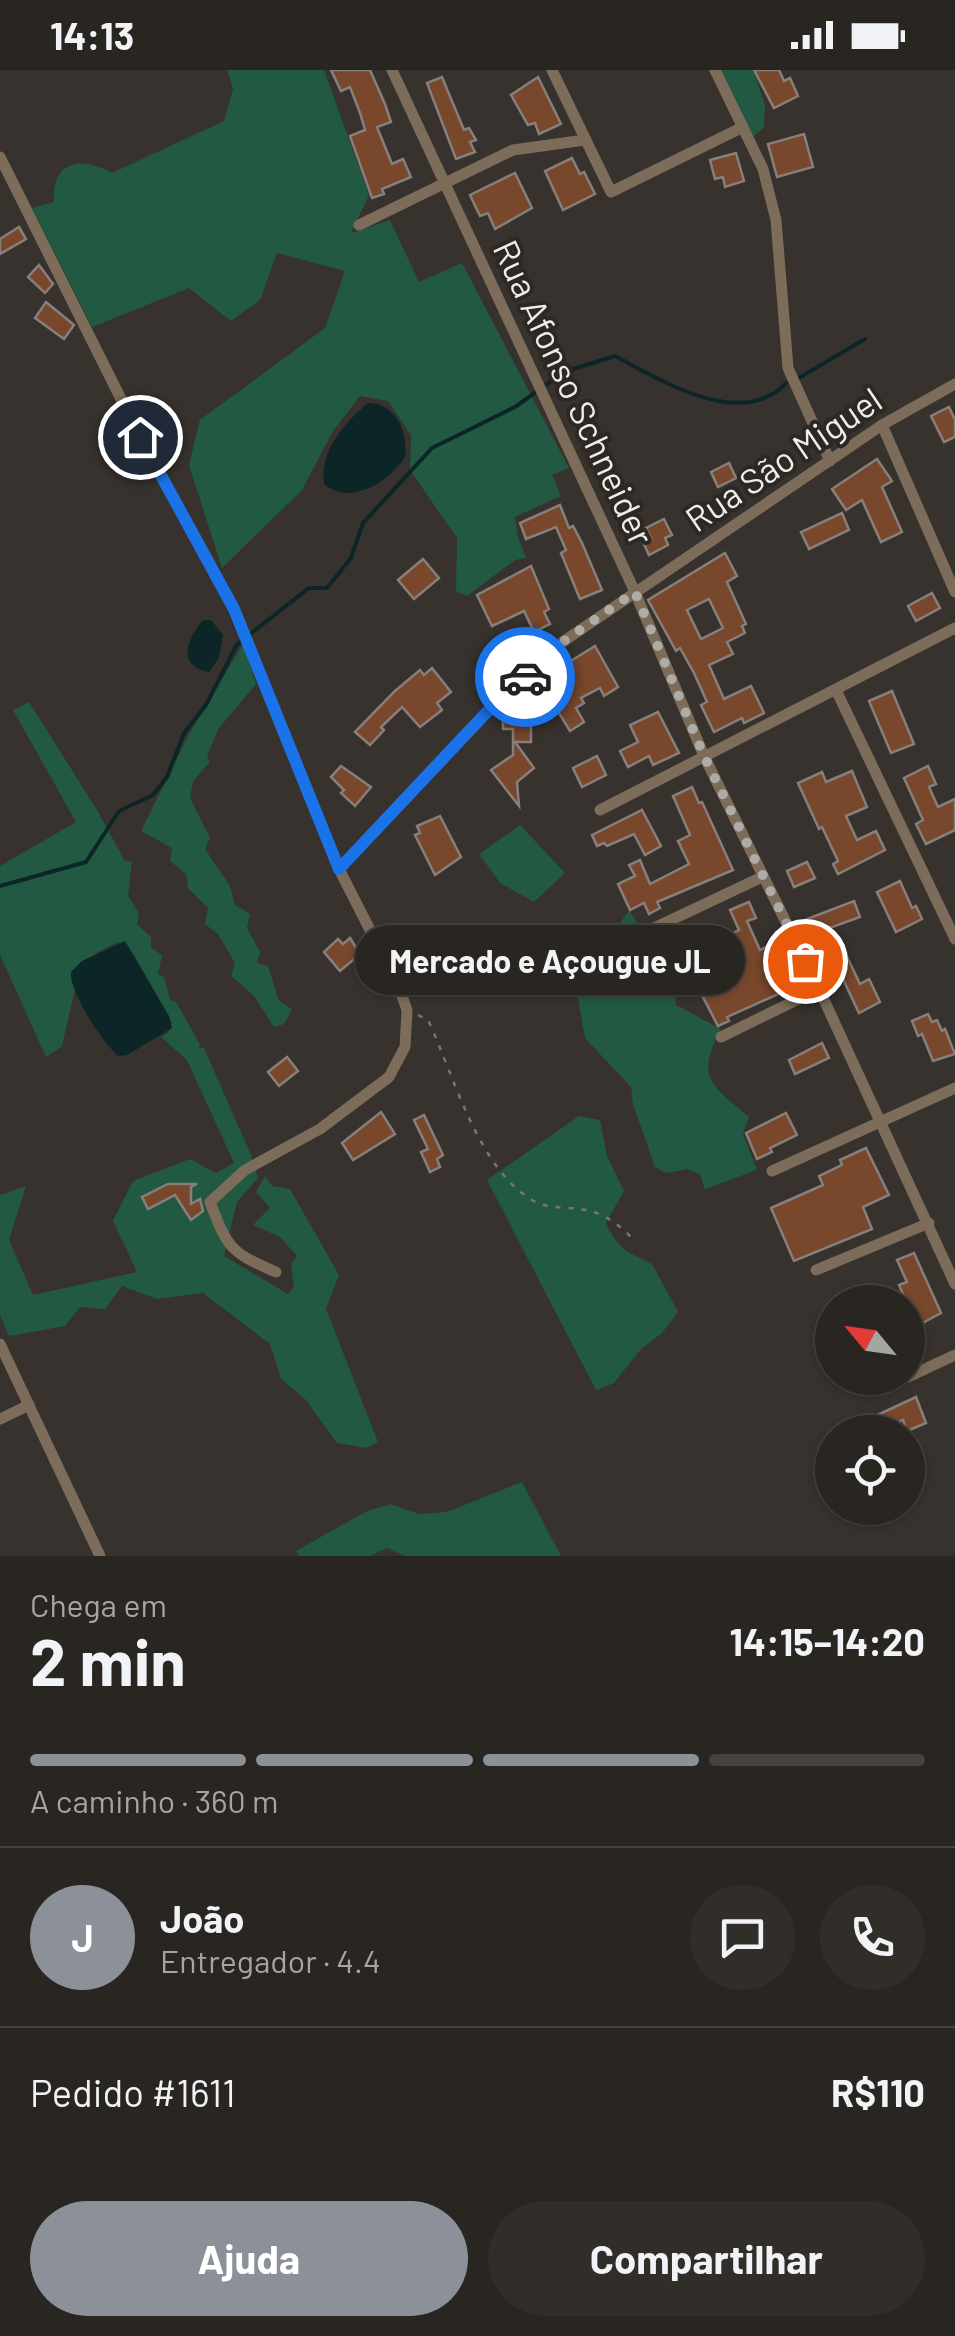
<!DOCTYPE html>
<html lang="pt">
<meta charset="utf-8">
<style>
:root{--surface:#292622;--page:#312e2a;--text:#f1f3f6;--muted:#a5a5a5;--line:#454340;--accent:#8c9099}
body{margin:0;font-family:Barlow,sans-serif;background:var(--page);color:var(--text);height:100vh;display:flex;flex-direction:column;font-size:38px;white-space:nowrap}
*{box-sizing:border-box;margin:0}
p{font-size:32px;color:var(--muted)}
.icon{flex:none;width:55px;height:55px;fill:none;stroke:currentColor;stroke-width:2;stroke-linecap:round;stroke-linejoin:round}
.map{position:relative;height:1486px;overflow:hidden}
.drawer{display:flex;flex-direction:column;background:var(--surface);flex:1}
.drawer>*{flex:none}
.needle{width:65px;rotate:299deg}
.controls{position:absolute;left:815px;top:1215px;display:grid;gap:20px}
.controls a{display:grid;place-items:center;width:110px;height:110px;border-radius:50%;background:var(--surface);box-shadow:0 2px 8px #0004,0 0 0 2px var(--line);font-size:50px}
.pin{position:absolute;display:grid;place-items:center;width:85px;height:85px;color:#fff;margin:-42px;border:5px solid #fff;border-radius:50%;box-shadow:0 2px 10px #0007}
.courier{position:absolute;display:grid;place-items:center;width:100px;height:100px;margin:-50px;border:8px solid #1a73e8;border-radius:50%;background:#fff;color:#222;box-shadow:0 2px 12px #0007}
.bubble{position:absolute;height:70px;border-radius:35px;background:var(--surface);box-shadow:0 2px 8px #0004,0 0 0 2px var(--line);font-size:32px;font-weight:700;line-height:70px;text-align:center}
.head em{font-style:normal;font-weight:700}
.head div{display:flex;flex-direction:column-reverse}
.head{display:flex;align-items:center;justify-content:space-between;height:170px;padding:0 30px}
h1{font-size:65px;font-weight:700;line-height:75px}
.bar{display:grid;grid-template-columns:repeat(4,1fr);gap:15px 10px;align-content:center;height:120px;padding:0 30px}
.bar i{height:12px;border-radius:8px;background:var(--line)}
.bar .current{background:var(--accent)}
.bar p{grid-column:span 4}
.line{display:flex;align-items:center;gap:25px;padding:0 30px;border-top:2px solid var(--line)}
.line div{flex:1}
.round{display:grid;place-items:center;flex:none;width:105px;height:105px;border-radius:52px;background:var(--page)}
.action{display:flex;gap:20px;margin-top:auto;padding:20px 30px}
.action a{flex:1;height:115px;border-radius:60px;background:var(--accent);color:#fff;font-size:40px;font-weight:700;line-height:115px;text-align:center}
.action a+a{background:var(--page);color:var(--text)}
.status{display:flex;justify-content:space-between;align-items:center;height:70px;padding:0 50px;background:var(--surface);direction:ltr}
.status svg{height:28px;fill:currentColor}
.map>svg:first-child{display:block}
</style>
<div class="status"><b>14:13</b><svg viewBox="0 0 49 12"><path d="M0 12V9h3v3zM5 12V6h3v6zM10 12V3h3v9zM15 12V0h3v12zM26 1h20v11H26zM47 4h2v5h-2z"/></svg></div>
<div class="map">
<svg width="955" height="1486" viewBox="0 0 955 1486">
<rect width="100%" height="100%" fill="#37322d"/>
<!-- green -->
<g fill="#225942">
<path d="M 227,0 L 324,0 L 369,125 L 351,163 L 390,150 L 419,212 L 462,193 L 569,398 L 552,405 L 561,426 L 515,447 L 518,467 L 526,488 L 515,490 L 467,526 L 456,521 L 457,468 L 410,400 L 411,365 L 388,331 L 360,326 L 333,361 L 302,420 L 222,498 L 189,395 L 200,350 L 325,258 L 345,201 L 277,183 L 260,230 L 231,251 L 189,218 L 92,257 L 32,138 L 54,132 C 51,91 81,85 112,103 L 224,51 L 233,19 Z"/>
<polygon points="719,0 753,0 765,35 764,58 751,68"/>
<polygon points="243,574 256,614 219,658 207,685 210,692 193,711 190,728 210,768 205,779 230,816 235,835 250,844 247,858 260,882 257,893 268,896 279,931 292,939 284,954 274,957 254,926 231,906 235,893 218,864 205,854 208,838 188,818 186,804 170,791 172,778 141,761 188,666"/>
<polygon points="29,632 97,740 125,791 132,791 128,826 139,843 137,854 151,867 151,878 162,885 158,904 164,907 170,930 176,932 200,974 199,978 204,978 251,1085 258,1108 237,1132 224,1186 288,1224 294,1217 291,1194 297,1186 280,1167 253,1155 270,1138 256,1122 265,1106 272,1116 290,1119 339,1205 326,1239 378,1372 366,1378 337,1373 305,1329 281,1309 270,1274 203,1223 157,1229 122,1216 105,1239 80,1237 65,1256 9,1266 0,1245 0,1125 26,1116 9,1170 33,1225 137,1202 113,1151 133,1111 190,1089 216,1103 234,1093 187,990 161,967 168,963 172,953 133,883 118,872 96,883 71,910 75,919 62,976 46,987 0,885 0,796 76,752 13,640"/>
<polygon points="520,755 565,803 534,832 500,813 479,784"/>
<path d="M 629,841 L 673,902 L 676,935 L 721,959 C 695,1008 711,1015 749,1047 L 743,1064 L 757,1100 L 705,1119 L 700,1104 L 687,1099 L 666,1103 L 655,1097 L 633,1034 L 631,1017 L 585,968 L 575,911 Z"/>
<path d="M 579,1046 L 600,1050 L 607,1086 L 624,1121 L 606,1153 C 618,1180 628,1182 652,1194 L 678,1242 L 662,1263 L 641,1279 L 614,1313 L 596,1320 L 487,1110 Z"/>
<polygon points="522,1412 561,1486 405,1486 387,1478 370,1486 299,1486 296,1481 365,1442 390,1434 419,1444 447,1442"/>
</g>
<!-- water -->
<g fill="#0c2527">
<path d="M 368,333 C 397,334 408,362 405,387 C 390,411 350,437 324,414 C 319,382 344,353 368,333 Z"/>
<path d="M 203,550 L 211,550 L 223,565 L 219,588 L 209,602 C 176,596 187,569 203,550 Z"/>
<path d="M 125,871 L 169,946 L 172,958 L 127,985 L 118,986 C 102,971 70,924 71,902 L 82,891 Z"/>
</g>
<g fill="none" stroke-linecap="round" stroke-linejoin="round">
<!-- stream -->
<g stroke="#0c2527" stroke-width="4">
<polyline points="797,309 865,269"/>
<path d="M 544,316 L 567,301 L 615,286 C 661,310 741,361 786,313"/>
<polyline points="249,565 309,518 327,518 351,488 363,453 432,378 515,337 536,322"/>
<polyline points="0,816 86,792 119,741 153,725 167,707 184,663 206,635 236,576 241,571"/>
</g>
</g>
<!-- building -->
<g fill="#78472c" stroke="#877f7b" stroke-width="2.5" fill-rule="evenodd">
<polygon points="331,0 370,0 385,34 391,52 377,57 392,94 403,89 411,107 382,119 384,124 372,128 350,66 365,60 360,43 350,17 341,21"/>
<polygon points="754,0 779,0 784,11 790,8 798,26 774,38"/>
<polygon points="442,7 464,60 469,58 476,70 470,72 475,82 456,89 427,13"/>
<polygon points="538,7 561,54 539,64 535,53 528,55 511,25"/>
<polygon points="804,64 813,97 777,107 768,74"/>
<polygon points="736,83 744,111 725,117 723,107 715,109 710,90"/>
<polygon points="572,88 580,104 584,102 595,124 563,140 545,101"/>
<polygon points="515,103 532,138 495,159 488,143 480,146 470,125"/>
<polygon points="19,157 26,169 0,184 0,169"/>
<polygon points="39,195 53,214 45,223 28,207"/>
<polygon points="46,232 74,255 64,269 35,248"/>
<polygon points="949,337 955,350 955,367 944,372 931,346"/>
<polygon points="877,389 892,411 882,417 902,462 881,472 862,430 846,440 832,419"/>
<polygon points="729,393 736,408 718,417 711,402"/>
<polygon points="560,435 569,458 573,456 582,473 602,520 580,529 561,483 566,480 556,457 526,469 520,453"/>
<polygon points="842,443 849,460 809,479 801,462"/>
<polygon points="664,449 672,465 665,468 668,475 649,485 643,472 651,468 646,458"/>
<path d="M 725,483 L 737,506 L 727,512 L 746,554 L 742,556 L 745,563 L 727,572 L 733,584 L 709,595 L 724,629 L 751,616 L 764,643 L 744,653 L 742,648 L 714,662 L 701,635 L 707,632 L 694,603 L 680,578 L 676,581 L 648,530 ZM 709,529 L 723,558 L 701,569 L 687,540 Z"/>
<polygon points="423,489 439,508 414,529 398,510"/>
<polygon points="531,496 549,539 544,542 550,554 534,562 524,541 492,556 477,525"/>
<polygon points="932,523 940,538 916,551 908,536"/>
<polygon points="595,576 618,617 604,626 600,618 581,628 584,633 576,638 584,652 570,661 553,633 534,643 524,623 561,605 558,599"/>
<polygon points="432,598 451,622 437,633 442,640 420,657 402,637 381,657 384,660 370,675 355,662 395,621 420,600 424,605"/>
<polygon points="892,621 914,674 891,683 869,631"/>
<polygon points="513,639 531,639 531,672 515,672 534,698 517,712 519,736 491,700 513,685 513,659 503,659 503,644 513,644"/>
<polygon points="658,642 679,683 653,695 649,686 628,697 620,681 638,672 630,655"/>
<polygon points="597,686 606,705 582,717 573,698"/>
<polygon points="341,696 371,717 355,736 341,723 344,720 331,707"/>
<polygon points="928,696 936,714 929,717 938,737 955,729 955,760 926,774 916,754 923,750 904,708"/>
<polygon points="852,701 867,737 846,746 857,770 876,761 885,780 838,804 833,794 838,791 822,757 819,759 798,713 822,702 826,712"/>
<polygon points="692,717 699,733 702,732 733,800 657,832 660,838 649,844 644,833 630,840 618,814 635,806 629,795 640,790 650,814 689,794 678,771 690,765 673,726"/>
<polygon points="642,740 661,776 645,785 634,764 607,776 604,773 597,776 592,765"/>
<polygon points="440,746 461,787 435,805 415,765 420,763 417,756"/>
<polygon points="807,792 815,808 794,817 787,801"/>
<polygon points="900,811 912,838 916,836 922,849 896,862 877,822"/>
<polygon points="854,831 860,847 813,864 807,849"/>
<polygon points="749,832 756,848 747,851 760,880 766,877 776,900 784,896 794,917 727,947 729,951 718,956 680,883 704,871 718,898 737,890 727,866 739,860 730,840"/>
<polygon points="350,868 360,884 340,901 324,882 338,869 343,874"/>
<polygon points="842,876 860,914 869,909 880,932 859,943 843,909 840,911 825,883"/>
<polygon points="928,944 932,952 937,950 942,961 945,959 955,984 933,991 922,964 918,966 912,951"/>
<polygon points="822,973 829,988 795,1004 789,990"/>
<polygon points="287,987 298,1001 279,1016 268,1002"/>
<polygon points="381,1042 395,1064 353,1090 342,1073"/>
<polygon points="786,1043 797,1065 770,1078 772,1082 757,1089 746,1063"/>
<polygon points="424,1045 443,1085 437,1089 440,1097 430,1102 421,1082 428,1079 414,1050"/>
<polygon points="866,1078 889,1125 863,1137 872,1159 794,1191 771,1138 823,1115 819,1106 842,1095 840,1090"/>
<polygon points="168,1114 197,1114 191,1117 191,1134 200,1129 203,1141 191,1150 175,1125 148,1139 142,1127"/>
<polygon points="914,1183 941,1243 917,1256 899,1215 907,1212 897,1190"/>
<polygon points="916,1327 926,1353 907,1361 903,1350 876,1361 871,1348"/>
</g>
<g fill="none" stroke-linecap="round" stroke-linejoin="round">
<!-- path -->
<path stroke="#797570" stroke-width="2.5" stroke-dasharray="5 8" stroke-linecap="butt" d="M 418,945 L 428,950 C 454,1005 477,1097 532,1130 C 544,1137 556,1137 569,1138 C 599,1139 616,1151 636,1172"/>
<!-- minor -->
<g stroke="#7c6c59" stroke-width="11">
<polyline points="392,0 635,522 704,686 819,919 955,1214"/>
<polyline points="552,0 611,122 743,57"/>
<polyline points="715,0 763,99 776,150 788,298 830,391"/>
<path d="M 0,87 L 140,367 L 234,539 L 339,799 L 398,915 L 407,940 L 405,977 L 389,1007 L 320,1059 L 245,1100 L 210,1132 C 228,1179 230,1182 276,1202"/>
<polyline points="359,155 513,80 585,70"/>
<polyline points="882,355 955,522"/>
<polyline points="836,620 955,869"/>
<polyline points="600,740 955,558"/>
<polyline points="339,799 485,644 564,571 882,355 955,314"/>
<polyline points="654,858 762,807"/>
<polyline points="721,967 819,919"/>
<polyline points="772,1101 955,1018"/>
<polyline points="816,1200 929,1153"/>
<polyline points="0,1274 100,1486"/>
<polyline points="908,1307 955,1285"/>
<polyline points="0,1349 29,1335"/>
</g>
</g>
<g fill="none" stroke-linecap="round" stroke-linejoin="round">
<!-- done -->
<polyline stroke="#afaca8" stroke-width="10" stroke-dasharray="0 18" points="525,607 564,571 635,522 704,686 805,891"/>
<!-- route -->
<polyline stroke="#1a73e8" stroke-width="12" points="140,367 234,539 339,799 485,644 525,607"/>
</g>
<g text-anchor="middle" stroke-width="8" stroke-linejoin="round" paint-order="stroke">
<!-- street labels -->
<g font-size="35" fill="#f0edea" stroke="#2d2823">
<text transform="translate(573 323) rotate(65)" y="12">Rua Afonso Schneider</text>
<text transform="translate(784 390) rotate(-34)" y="12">Rua São Miguel</text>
</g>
</g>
</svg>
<div class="controls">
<a><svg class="needle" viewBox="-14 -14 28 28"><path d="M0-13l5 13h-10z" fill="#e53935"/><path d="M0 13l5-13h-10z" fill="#a5a5a5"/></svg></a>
<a><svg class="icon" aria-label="locate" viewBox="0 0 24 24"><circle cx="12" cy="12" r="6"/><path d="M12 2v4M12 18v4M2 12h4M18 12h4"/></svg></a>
</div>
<div class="pin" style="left:805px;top:891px;background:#ea580c"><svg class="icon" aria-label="bag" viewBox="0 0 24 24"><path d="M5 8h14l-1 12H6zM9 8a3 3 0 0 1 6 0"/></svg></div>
<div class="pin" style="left:140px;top:367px;background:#1f2937"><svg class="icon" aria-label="home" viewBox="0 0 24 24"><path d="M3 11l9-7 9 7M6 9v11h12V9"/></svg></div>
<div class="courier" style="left:525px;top:607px"><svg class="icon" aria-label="car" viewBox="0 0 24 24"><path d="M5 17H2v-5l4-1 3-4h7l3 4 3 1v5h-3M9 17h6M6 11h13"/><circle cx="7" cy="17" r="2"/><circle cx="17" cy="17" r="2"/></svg></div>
<div class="bubble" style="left:355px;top:855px;width:390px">Mercado e Açougue JL</div>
</div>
<section class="drawer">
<div class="head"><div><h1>2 min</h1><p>Chega em</p></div><em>14:15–14:20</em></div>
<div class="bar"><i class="current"></i><i class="current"></i><i class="current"></i><i></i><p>A caminho · 360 m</p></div>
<div class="line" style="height:180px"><b class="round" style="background:var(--accent);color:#fff">J</b><div><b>João</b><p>Entregador · 4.4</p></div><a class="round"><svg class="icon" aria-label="chat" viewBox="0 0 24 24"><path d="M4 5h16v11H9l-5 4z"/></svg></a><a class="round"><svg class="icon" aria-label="phone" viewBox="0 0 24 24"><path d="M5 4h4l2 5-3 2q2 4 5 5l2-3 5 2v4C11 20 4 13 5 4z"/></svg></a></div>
<div class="line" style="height:130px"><div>Pedido #1611</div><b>R$110</b></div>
<div class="action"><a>Ajuda</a><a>Compartilhar</a></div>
</section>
